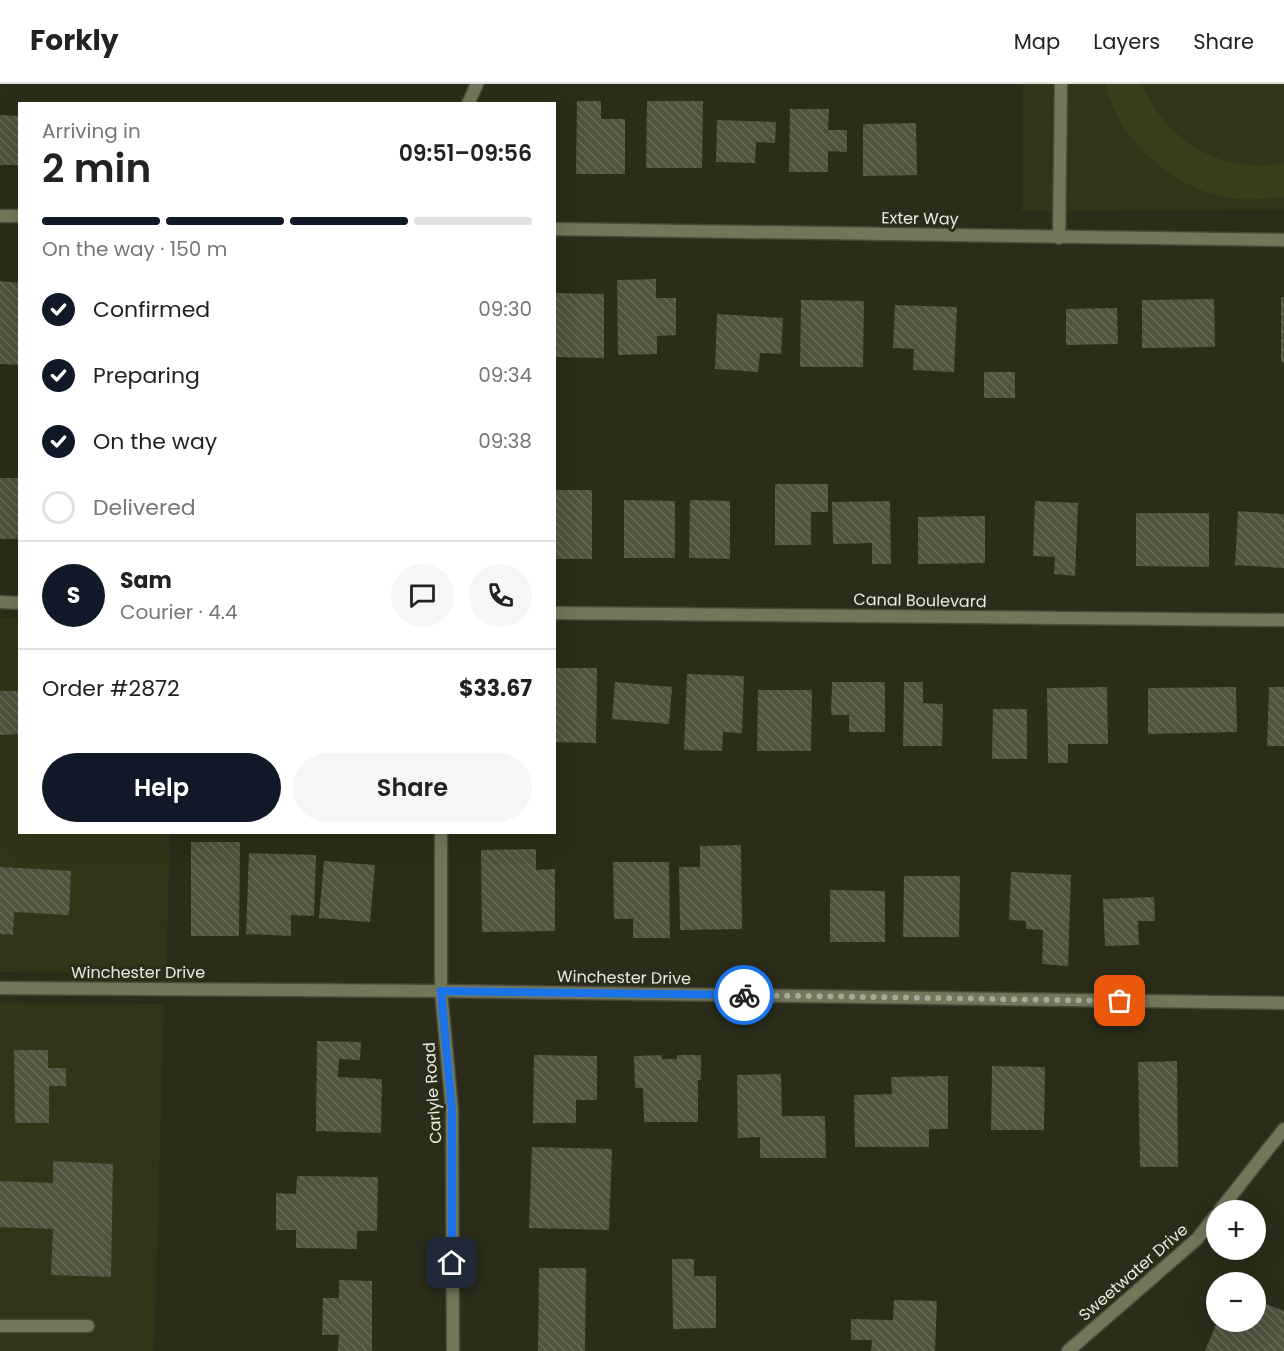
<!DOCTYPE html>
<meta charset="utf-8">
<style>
:root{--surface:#fff;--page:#f6f6f6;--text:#222;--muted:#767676;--line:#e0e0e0;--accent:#111827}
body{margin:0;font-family:Poppins,sans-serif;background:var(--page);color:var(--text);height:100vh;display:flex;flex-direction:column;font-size:22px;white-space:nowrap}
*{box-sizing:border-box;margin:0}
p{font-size:20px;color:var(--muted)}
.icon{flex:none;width:33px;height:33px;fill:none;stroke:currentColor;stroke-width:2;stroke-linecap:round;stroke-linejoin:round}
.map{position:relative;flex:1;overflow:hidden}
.drawer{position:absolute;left:18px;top:18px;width:538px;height:732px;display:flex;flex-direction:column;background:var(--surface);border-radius:0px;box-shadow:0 6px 24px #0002}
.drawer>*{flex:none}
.fabs{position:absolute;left:1206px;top:1116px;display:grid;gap:12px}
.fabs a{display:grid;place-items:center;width:60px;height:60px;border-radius:50%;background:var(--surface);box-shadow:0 6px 24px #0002;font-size:30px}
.pin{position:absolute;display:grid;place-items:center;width:51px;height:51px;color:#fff;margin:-26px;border-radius:12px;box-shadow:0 3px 9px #0006}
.courier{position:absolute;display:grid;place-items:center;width:60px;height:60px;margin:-30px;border:4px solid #1a73e8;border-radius:50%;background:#fff;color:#222;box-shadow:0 2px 8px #0007}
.headline em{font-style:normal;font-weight:600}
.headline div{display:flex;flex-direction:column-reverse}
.headline{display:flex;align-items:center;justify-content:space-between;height:102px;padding:0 24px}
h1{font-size:39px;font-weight:600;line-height:45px}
.bar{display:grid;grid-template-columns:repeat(4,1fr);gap:9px 6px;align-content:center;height:72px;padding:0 24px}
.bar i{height:8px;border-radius:4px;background:var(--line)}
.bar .active{background:var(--accent)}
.bar p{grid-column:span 4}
.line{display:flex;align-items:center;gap:15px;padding:0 24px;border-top:2px solid var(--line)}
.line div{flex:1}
.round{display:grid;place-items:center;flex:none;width:63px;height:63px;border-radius:32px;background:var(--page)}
ol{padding:0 24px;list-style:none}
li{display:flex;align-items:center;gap:18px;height:66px}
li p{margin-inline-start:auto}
li .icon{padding:6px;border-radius:50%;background:var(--accent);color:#fff;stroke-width:4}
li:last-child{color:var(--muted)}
li i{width:33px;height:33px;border:3px solid var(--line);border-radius:50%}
.button{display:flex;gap:12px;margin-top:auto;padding:12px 24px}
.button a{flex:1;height:69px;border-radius:36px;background:var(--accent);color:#fff;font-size:24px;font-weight:600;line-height:69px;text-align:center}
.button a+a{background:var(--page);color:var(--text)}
header{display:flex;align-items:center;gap:36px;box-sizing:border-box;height:84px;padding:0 30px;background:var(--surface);border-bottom:2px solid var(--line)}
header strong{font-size:28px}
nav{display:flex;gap:33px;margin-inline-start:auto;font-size:21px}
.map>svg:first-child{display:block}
</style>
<header>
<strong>Forkly</strong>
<nav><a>Map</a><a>Layers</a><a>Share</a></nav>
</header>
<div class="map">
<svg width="1284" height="1267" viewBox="0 0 1284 1267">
<defs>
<pattern id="building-back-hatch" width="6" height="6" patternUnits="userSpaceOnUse" patternTransform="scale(1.5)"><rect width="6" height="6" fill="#4f523d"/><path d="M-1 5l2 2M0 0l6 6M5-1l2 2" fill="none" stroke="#686b59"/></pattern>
</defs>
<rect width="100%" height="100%" fill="#2b2d1a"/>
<!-- built -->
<g fill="#33351b">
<polygon points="1023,0 1284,0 1284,126 1022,127"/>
<polygon points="0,534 19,534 20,748 170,749 166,890 0,888"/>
<polygon points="0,919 164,920 154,1267 0,1267"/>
</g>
<!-- pitch -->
<path fill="#3b3e1a" d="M 1105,0 L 1142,0 C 1163,55 1225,93 1284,79 L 1284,113 C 1264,115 1244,117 1224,113 C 1170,102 1118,54 1105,0 Z"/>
<!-- building -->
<g fill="url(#building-back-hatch)">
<polygon points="577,17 601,17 601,35 625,35 625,90 576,90"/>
<polygon points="647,17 703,17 702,84 646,84"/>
<polygon points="790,25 829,25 828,46 847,46 847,68 828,67 828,88 789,88"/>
<polygon points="0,31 20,32 20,81 0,81"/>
<polygon points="717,36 776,38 775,59 756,58 755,79 716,78"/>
<polygon points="916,39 917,91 863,92 863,40"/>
<polygon points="656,195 656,214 676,214 676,251 657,252 657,270 618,271 617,196"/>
<polygon points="0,197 20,199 20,281 0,280"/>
<polygon points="555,209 604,210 604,274 555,273"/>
<rect x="1281" y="213" width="3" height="65"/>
<polygon points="1214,215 1215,263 1142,264 1142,216"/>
<polygon points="801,216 864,217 863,283 800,283"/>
<polygon points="895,221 957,223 954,288 913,286 914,265 893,264"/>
<polygon points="1117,224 1118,260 1066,261 1066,225"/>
<polygon points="717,230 783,234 781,270 760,269 758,288 715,285"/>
<rect x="984" y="288" width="31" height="26"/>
<rect x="0" y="394" width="20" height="61"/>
<polygon points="775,400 828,400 828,428 811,428 811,461 775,461"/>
<rect x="555" y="406" width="37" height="69"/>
<polygon points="624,416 675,417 675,474 624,474"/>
<polygon points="690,416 730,417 730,475 689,474"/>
<polygon points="890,417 891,480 872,480 872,459 833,460 832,418"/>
<polygon points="1035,417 1078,419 1075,492 1054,490 1055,473 1033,472"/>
<polygon points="1238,427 1284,430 1284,484 1235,481"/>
<polygon points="1136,429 1209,429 1209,483 1136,482"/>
<polygon points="985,432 985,479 918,480 918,433"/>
<polygon points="555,584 597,584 596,659 555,658"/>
<polygon points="687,590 744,592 742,649 723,648 722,667 684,666"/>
<polygon points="615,598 672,603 669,640 612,635"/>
<polygon points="832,598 885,598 885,648 849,648 849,631 831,631"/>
<polygon points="904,598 923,598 923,619 943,620 942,662 903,662"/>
<polygon points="1107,603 1108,660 1068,660 1068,679 1048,679 1047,604"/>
<polygon points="1236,603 1237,648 1148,650 1148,604"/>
<polygon points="1269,603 1284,603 1284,662 1267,662"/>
<polygon points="758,606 812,606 811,667 757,667"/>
<polygon points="0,607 20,607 20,650 0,651"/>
<polygon points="993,625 1027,625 1027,675 992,675"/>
<polygon points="191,758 240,758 239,852 191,852"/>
<polygon points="741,761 742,845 680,846 679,783 700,783 700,762"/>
<polygon points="536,765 536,786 555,785 555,847 482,848 481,766"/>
<polygon points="249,769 316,771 314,832 291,831 291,852 246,850"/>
<polygon points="324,777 375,781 370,838 319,834"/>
<polygon points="613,778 669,778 670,854 633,854 633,835 614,835"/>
<polygon points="0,783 71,787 69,831 14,828 13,851 0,850"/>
<polygon points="1011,788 1071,791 1068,882 1042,880 1043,846 1026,845 1026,837 1009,836"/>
<polygon points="904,792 960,792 959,853 903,853"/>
<polygon points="830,806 885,807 885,858 830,858"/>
<polygon points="1154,813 1155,837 1138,837 1139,861 1105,862 1103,815"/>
<polygon points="317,957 361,958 360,976 339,975 338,993 382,995 381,1049 316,1047"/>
<polygon points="14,966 48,966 48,984 66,984 66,1002 49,1002 49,1039 15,1039"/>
<polygon points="534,971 597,972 597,1016 576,1016 576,1039 533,1039"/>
<polygon points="662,971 662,975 677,975 677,971 701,971 701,996 698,996 698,1038 644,1038 643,1004 635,1004 634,972"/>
<polygon points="1177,977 1178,1083 1140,1083 1138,978"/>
<polygon points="992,982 1045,983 1044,1046 991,1046"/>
<polygon points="781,990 782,1032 825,1032 826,1074 760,1074 760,1053 738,1054 737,991"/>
<polygon points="948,992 948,1045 929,1045 929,1063 855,1063 854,1011 892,1010 891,993"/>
<polygon points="532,1063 612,1065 609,1146 529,1144"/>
<polygon points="53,1077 113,1080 111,1193 51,1191 53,1145 0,1143 0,1097 53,1099"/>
<polygon points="297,1092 378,1093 377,1147 357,1147 357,1165 296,1164 296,1146 276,1146 276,1109 296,1110"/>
<polygon points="672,1175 694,1175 694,1192 716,1192 716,1244 673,1245"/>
<polygon points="539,1184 586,1184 585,1267 538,1267"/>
<polygon points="339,1196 372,1197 372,1267 338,1267 339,1251 322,1251 323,1214 339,1214"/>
<polygon points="894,1216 937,1217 935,1267 871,1267 872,1256 851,1256 851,1235 893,1236"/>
<polygon points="1256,1216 1284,1227 1284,1267 1205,1267 1217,1238 1256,1238"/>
</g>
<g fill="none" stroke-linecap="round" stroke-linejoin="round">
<!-- service casing -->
<g stroke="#494b39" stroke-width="15">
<g id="service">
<polyline points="1059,154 1061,0"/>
<polyline points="0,1242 88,1242"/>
</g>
</g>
<!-- minor casing -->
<g stroke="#494b39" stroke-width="15">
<g id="minor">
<polyline points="468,20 477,0"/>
<polyline points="0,132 20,132"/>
<polyline points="555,145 1284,156"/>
<polyline points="0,518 20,519"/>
<polyline points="555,529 1284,536"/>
<polyline points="441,748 441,907 452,1026 453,1267"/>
<polyline points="0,904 441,907 1284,919"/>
<polyline points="1220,1126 1284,1045"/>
<polyline points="1068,1267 1197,1155 1216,1131"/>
</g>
</g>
<!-- service -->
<use href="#service" stroke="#72765a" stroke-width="12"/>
<!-- minor -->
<use href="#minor" stroke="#72765a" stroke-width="12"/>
</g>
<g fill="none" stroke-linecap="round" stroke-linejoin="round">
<!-- done -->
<polyline stroke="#a6a899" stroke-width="6" stroke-dasharray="0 10.8" points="744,911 1120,917"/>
<!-- route -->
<polyline stroke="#1a73e8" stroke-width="8" points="452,1179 452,1026 441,907 744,911"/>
</g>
<g text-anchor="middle" stroke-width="6" stroke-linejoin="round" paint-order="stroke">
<!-- street labels -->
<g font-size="16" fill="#e8eade" stroke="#2b2d1a">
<text transform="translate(920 134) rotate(1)" y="6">Exter Way</text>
<text transform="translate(920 516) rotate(1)" y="6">Canal Boulevard</text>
<text x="138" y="894">Winchester Drive</text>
<text transform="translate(624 893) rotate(1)" y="6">Winchester Drive</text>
<text transform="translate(432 1009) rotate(-94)" y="6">Carlyle Road</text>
<text transform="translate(1133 1188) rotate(-41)" y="6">Sweetwater Drive</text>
</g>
</g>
</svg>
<div class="fabs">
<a>+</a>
<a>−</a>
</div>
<div class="pin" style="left:1120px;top:917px;background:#ea580c"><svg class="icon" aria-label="bag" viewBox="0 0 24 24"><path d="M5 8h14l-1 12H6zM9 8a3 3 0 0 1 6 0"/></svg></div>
<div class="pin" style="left:452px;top:1179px;background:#1f2937"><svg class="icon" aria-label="home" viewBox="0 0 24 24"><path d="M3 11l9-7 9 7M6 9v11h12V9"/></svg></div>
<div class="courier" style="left:744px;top:911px"><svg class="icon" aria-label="bike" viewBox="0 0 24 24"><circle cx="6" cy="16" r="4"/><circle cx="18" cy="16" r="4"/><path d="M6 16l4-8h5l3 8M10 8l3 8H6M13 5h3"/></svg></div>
<section class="drawer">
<div class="headline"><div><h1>2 min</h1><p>Arriving in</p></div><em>09:51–09:56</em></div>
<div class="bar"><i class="active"></i><i class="active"></i><i class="active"></i><i></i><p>On the way · 150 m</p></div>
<ol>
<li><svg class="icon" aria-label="check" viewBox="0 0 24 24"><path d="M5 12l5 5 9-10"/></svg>Confirmed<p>09:30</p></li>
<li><svg class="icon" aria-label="check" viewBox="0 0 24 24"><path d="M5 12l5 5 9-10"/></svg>Preparing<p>09:34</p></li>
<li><svg class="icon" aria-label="check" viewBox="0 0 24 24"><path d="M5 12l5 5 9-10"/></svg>On the way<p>09:38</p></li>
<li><i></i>Delivered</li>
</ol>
<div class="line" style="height:108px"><b class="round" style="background:var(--accent);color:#fff">S</b><div><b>Sam</b><p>Courier · 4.4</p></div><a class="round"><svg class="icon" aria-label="chat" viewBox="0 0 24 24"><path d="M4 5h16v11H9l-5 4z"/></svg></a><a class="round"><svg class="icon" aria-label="phone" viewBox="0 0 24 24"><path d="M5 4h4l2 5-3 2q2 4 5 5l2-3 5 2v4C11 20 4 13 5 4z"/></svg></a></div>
<div class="line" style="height:78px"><div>Order #2872</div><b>$33.67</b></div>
<div class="button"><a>Help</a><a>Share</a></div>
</section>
</div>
